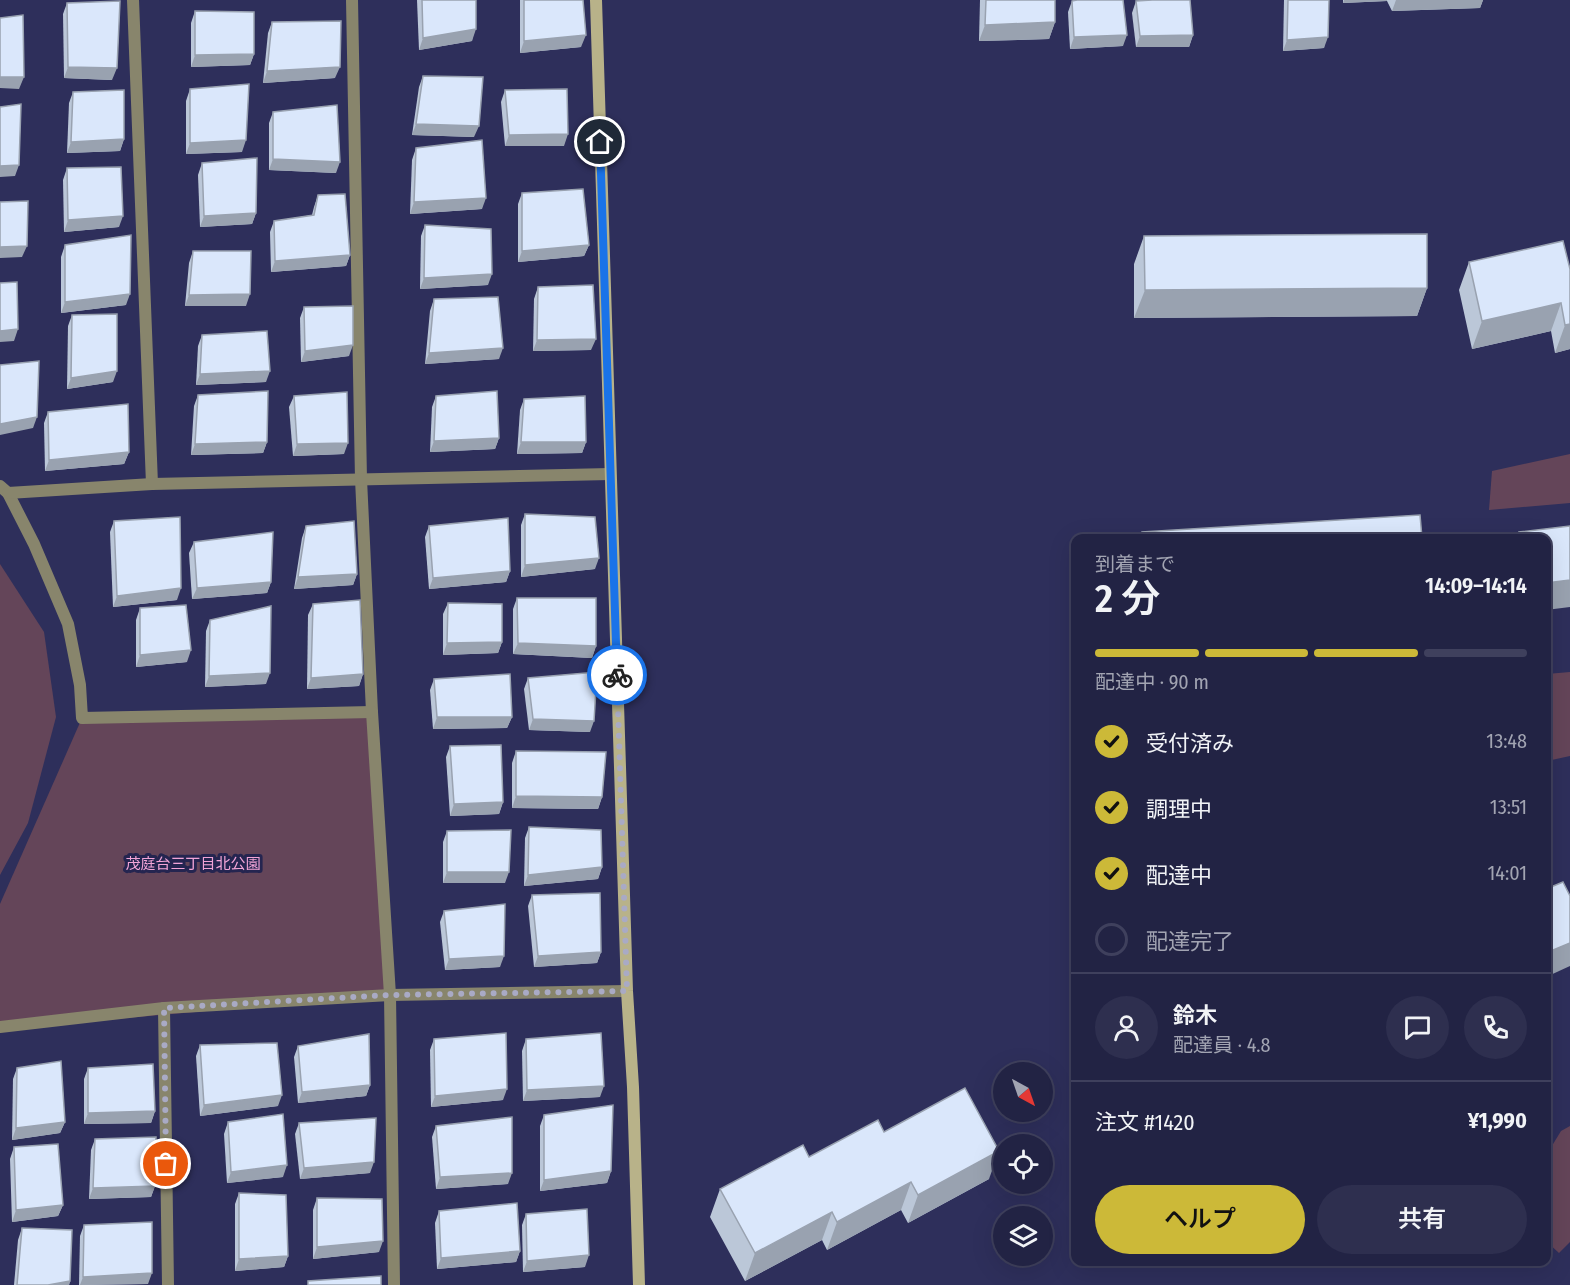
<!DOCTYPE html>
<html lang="ja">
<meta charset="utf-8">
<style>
:root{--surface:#222344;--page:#2e2f4f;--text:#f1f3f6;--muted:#a2a4b2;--line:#3f405d;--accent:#ccb938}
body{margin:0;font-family:"Fira Sans Condensed","Noto Sans JP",sans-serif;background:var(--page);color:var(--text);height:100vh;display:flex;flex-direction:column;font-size:22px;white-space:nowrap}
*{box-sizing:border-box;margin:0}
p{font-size:20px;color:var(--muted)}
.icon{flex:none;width:33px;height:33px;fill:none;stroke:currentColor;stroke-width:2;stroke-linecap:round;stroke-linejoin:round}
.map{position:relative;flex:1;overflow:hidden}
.side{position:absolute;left:1071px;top:534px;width:480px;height:732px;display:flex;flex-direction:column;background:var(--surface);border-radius:12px;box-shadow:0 6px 24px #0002,0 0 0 2px var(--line)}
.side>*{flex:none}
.needle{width:39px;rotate:140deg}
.buttons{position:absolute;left:993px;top:1062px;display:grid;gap:12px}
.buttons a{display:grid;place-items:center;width:60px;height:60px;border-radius:50%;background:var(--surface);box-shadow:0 6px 24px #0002,0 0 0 2px var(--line);font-size:30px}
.pin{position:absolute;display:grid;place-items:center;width:51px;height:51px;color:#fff;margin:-26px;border:3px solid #fff;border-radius:50%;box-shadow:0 2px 6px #0007}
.courier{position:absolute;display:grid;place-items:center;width:60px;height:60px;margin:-30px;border:4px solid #1a73e8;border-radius:50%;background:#fff;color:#222;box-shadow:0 2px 8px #0007}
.headline em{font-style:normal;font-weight:600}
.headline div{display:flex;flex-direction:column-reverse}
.headline{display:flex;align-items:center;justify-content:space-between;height:102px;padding:0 24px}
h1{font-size:39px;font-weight:600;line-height:45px}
.bar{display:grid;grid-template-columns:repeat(4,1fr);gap:9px 6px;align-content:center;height:72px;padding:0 24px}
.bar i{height:8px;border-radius:4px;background:var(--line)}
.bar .current{background:var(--accent)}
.bar p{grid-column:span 4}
.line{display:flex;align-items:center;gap:15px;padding:0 24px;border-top:2px solid var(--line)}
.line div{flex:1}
.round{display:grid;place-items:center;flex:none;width:63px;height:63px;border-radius:32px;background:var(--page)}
ol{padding:0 24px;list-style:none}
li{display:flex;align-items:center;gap:18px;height:66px}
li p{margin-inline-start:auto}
li .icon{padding:6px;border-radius:50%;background:var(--accent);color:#111;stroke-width:4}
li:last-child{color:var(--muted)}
li i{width:33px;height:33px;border:3px solid var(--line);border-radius:50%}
.cta{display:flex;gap:12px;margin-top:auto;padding:12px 24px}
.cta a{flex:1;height:69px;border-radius:36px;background:var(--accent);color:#111;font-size:24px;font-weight:600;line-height:69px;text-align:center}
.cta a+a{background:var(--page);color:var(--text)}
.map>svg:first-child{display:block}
</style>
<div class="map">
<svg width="1570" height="1285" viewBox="0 0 1570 1285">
<rect width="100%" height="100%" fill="#2e2f5b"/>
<!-- green -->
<g fill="#644559">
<polygon points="1570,454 1570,503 1489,510 1492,471"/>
<polygon points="0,564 44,632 56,717 28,823 0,875"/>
<polygon points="1570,672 1570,756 1547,761 1547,674"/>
<polygon points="372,712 390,995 0,1029 0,904 82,718"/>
<polygon points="1570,1126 1570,1242 1559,1253 1547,1242 1547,1154 1561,1131"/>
</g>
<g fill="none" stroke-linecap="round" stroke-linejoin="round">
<!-- street -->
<g stroke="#88856c" stroke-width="12">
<polyline points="133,0 152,484"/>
<polyline points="352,0 361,479 372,712 390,995 394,1285"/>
<polyline points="0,486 8,493 34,544 68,624 80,685 82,718 372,712"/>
<polyline points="8,493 152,484 610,474"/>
<polyline points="164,1008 168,1285"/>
<polyline points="0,1027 164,1008 390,995 627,991"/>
</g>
<!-- secondary -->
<polyline stroke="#b8b289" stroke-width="12" points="596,0 627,991 633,1087 639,1285"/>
</g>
<!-- wall -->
<g fill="#bbc7d8">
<polygon points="417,0 476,0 472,41 419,50"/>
<polygon points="520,0 583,0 581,47 520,53"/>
<polygon points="980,0 1055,0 1055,22 1049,39 979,41"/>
<polygon points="1284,0 1329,0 1324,48 1283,51"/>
<polygon points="1343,0 1483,0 1480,8 1392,11 1387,1 1343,3"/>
<polygon points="1072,1 1123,46 1070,49 1068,12"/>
<polygon points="1136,1 1193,35 1189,47 1136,47 1132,13"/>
<polygon points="67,3 112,80 64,78 63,14"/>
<polygon points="195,11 254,54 250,65 191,67 191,23"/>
<polygon points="272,22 335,78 263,83 268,33"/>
<polygon points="423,76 474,137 412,135 419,87"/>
<polygon points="190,89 242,152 186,154 186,101"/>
<polygon points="505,90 564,146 505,146 501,102"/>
<polygon points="73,92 124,139 120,151 67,153 69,103"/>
<polygon points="273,112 336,173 269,170 269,123"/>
<polygon points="416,148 482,209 410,214 412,160"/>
<polygon points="202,163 256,213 252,224 200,227 198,175"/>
<polygon points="67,168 119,227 64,232 63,180"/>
<polygon points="522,193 589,245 584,256 518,262 518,204"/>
<polygon points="318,195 350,255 346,266 271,272 270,232 274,221 312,215 314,207"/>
<polygon points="425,225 488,285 420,289 421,236"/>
<polygon points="1144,236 1427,288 1417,316 1134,318 1134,264"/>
<polygon points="1563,241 1570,349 1555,353 1551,331 1472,349 1459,290 1469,262"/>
<polygon points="65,245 126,305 61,313 61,257"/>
<polygon points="193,251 246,306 185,306 189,263"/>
<polygon points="538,287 591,350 533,351 534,299"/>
<polygon points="434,299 499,359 425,364 430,311"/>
<polygon points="304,307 349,356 301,362 300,318"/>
<polygon points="72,315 113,382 67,389 68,326"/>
<polygon points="202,335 266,382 196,385 198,346"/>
<polygon points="198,395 267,442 263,453 191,455 194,406"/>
<polygon points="294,396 344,454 293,456 289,407"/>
<polygon points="436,396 499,438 495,449 430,452 432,407"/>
<polygon points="524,399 586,442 582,453 517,454 520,410"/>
<polygon points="48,412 129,452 124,464 45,471 44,423"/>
<polygon points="525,514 595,569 521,577 521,525"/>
<polygon points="114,521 177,600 113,607 110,532"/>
<polygon points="306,526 357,574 353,585 294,589 302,538"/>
<polygon points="429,526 510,571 506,582 429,589 425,537"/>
<polygon points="194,542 271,582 267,593 192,599 189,553"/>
<polygon points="517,598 596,646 592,658 513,654 513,609"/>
<polygon points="448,603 502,642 498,653 443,655 443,614"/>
<polygon points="313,604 363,674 359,686 307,689 308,615"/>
<polygon points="140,608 187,662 136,667 136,620"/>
<polygon points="210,620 266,684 205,687 206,631"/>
<polygon points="528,678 590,732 529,730 524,689"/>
<polygon points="434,679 512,717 507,728 433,729 430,690"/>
<polygon points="450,746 503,802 499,814 450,816 446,757"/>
<polygon points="516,751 602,797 598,809 512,808 512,763"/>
<polygon points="529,827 602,867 598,879 524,886 525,838"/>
<polygon points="447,831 505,883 443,883 443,842"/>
<polygon points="532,895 601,952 597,963 534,967 528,906"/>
<polygon points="444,911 500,967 445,970 440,922"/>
<polygon points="434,1039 503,1100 431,1107 430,1050"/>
<polygon points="526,1039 600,1097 523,1101 522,1051"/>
<polygon points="200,1045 278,1106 200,1116 196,1056"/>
<polygon points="298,1046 370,1085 366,1096 298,1103 294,1057"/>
<polygon points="17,1068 65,1122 60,1133 12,1140 13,1079"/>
<polygon points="88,1068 155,1111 151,1123 84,1124 84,1079"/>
<polygon points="544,1115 611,1171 607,1183 540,1191 540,1126"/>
<polygon points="228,1122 283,1177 227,1183 224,1134"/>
<polygon points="299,1123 370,1173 300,1179 295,1134"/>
<polygon points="436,1126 508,1184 436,1189 432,1137"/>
<polygon points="884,1132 989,1179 908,1223 901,1210 827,1250 822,1240 745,1281 710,1217 720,1189"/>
<polygon points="95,1139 155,1186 151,1197 89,1199 91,1150"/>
<polygon points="14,1147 63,1205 58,1216 12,1222 10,1159"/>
<polygon points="239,1193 288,1256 284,1267 235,1271 235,1204"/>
<polygon points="317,1198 379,1252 313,1259 313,1210"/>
<polygon points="439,1211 520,1251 516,1262 437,1269 435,1223"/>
<polygon points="526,1214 585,1267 523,1272 522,1225"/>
<polygon points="84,1225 148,1284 79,1285 80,1236"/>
<polygon points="22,1228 70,1281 69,1285 14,1285 18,1240"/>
</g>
<!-- shaded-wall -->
<g fill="#99a2b0">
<polygon points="1344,0 1387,0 1387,1 1343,3"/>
<polygon points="1396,0 1483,0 1480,8 1392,11"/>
<polygon points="1055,22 1049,39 979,41 985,25"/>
<polygon points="476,29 472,41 419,50 423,38"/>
<polygon points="586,35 581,47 520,53 524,41"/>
<polygon points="1127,35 1123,46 1070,49 1074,37"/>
<polygon points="1193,35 1189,47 1136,47 1140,36"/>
<polygon points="1328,37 1324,48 1283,51 1287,40"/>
<polygon points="254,54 250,65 191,67 195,55"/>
<polygon points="68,67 117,68 112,80 64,78"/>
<polygon points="340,67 335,78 263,83 267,71"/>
<polygon points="0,77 24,77 19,89 0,88"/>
<polygon points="416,124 479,126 474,137 412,135"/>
<polygon points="568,134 564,146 505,146 509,135"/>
<polygon points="124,139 120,151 67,153 71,142"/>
<polygon points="246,140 242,152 186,154 190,143"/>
<polygon points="273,159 340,162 336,173 269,170"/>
<polygon points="19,165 15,176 0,177 0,166"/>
<polygon points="486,198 482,209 410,214 414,202"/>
<polygon points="256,213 252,224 200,227 204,216"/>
<polygon points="123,216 119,227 64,232 68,220"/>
<polygon points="589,245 584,256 518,262 522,251"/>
<polygon points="27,246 22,257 0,258 0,247"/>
<polygon points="350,255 346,266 271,272 275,261"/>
<polygon points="492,274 488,285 420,289 424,278"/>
<polygon points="1427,288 1417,316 1134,318 1145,290"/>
<polygon points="130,294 126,305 61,313 65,302"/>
<polygon points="250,294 246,306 185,306 189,295"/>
<polygon points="1561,303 1551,331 1472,349 1482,321"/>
<polygon points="1570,324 1570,349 1555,353 1565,325"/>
<polygon points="18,329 14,341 0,342 0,331"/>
<polygon points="596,339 591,350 533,351 537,340"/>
<polygon points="353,345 349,356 301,362 305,351"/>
<polygon points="503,348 499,359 425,364 429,353"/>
<polygon points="117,371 113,382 67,389 71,378"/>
<polygon points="270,371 266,382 196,385 200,374"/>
<polygon points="37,417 33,428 0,435 0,424"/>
<polygon points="499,438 495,449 430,452 434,441"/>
<polygon points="267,442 263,453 191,455 195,444"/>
<polygon points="521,442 586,442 582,453 517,454"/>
<polygon points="348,443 344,454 293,456 297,444"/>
<polygon points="129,452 124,464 45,471 49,460"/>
<polygon points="599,558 595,569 521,577 525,565"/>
<polygon points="510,571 506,582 429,589 433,578"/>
<polygon points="357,574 353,585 294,589 298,577"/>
<polygon points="1570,580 1570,607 1546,610 1546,583"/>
<polygon points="271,582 267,593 192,599 197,588"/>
<polygon points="181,588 177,600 113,607 117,596"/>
<polygon points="502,642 498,653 443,655 447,643"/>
<polygon points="518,643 596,646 592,658 513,654"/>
<polygon points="191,650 187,662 136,667 140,655"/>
<polygon points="270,673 266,684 205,687 209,676"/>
<polygon points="363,674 359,686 307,689 311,678"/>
<polygon points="437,717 512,717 507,728 433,729"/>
<polygon points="533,719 594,721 590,732 529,730"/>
<polygon points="516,796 602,797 598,809 512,808"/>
<polygon points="503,802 499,814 450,816 454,804"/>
<polygon points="602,867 598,879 524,886 528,875"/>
<polygon points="447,872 509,872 505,883 443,883"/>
<polygon points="1570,943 1570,966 1546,977 1546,953"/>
<polygon points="601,952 597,963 534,967 538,956"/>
<polygon points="504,956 500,967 445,970 449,959"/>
<polygon points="370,1085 366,1096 298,1103 302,1092"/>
<polygon points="604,1086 600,1097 523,1101 527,1090"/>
<polygon points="507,1089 503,1100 431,1107 435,1096"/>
<polygon points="282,1095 278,1106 200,1116 204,1105"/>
<polygon points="155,1111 151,1123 84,1124 88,1113"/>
<polygon points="65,1122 60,1133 12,1140 16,1128"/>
<polygon points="999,1151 989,1179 908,1223 918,1195"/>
<polygon points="374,1162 370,1173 300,1179 304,1168"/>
<polygon points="287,1165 283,1177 227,1183 231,1172"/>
<polygon points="611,1171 607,1183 540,1191 544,1180"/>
<polygon points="512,1173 508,1184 436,1189 440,1177"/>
<polygon points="911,1182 901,1210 827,1250 837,1222"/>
<polygon points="155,1186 151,1197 89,1199 93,1188"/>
<polygon points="63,1205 58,1216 12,1222 16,1210"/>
<polygon points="832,1212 822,1240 745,1281 755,1253"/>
<polygon points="383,1241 379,1252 313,1259 317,1247"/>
<polygon points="520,1251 516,1262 437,1269 441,1258"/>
<polygon points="589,1255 585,1267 523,1272 527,1261"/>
<polygon points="288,1256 284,1267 235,1271 239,1259"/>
<polygon points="152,1273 148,1284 80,1285 83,1277"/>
<polygon points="70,1281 69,1285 48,1285"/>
</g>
<!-- building -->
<g fill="#dae7fb" stroke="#99a2b0" stroke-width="1.5">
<polygon points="422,0 476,0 476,29 423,38"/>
<polygon points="524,0 583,0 586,35 524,41"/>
<polygon points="986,0 1055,0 1055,22 985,25"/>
<polygon points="1077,0 1123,0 1127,35 1074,37 1072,1"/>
<polygon points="1152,0 1190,0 1193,35 1140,36 1136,1"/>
<polygon points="1288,0 1329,0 1328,37 1287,40"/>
<polygon points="120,1 117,68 68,67 67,3"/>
<polygon points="195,11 254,12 254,54 195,55"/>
<polygon points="23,15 24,77 0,77 0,18"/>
<polygon points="341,21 340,67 267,71 272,22"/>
<polygon points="423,76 483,77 479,126 416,124"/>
<polygon points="249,84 246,140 190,143 190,89"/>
<polygon points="567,89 568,134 509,135 505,90"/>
<polygon points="124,90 124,139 71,142 73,92"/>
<polygon points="21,104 19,165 0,166 0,107"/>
<polygon points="337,105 340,162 273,159 273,112"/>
<polygon points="482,140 486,198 414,202 416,148"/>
<polygon points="257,158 256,213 204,216 202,163"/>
<polygon points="121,167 123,216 68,220 67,168"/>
<polygon points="583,189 589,245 522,251 522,193"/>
<polygon points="345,194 350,255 275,261 274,221 314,215 318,195"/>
<polygon points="28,201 27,246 0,247 0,202"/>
<polygon points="425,225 491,229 492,274 424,278"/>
<polygon points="1427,234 1427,288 1145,290 1144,236"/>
<polygon points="131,235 130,294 65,302 65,245"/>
<polygon points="1563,241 1570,269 1570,324 1565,325 1561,303 1482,321 1469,262"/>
<polygon points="193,251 251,251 250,294 189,295"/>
<polygon points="17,282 18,329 0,331 0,283"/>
<polygon points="593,285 596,339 537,340 538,287"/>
<polygon points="498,297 503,348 429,353 434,299"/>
<polygon points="353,306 353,345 305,351 304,307"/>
<polygon points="117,314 117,371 71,378 72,315"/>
<polygon points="267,331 270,371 200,374 202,335"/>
<polygon points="39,361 37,417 0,424 0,365"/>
<polygon points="268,391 267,442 195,444 198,395"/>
<polygon points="497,391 499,438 434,441 436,396"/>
<polygon points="347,392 348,443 297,444 294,396"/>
<polygon points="585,396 586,442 521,442 524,399"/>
<polygon points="128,404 129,452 49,460 48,412"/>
<polygon points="525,514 595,517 599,558 525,565"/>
<polygon points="1420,515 1422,538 1142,538 1142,532"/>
<polygon points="180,517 181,588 117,596 114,521"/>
<polygon points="508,518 510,571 433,578 429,526"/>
<polygon points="354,521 357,574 298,577 306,526"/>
<polygon points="1570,526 1570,580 1546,583 1546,538 1520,538 1519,532"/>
<polygon points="273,532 271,582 197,588 194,542"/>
<polygon points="517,598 596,598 596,646 518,643"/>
<polygon points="360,600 363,674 311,678 313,604"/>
<polygon points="448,603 502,604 502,642 447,643"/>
<polygon points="186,605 191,650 140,655 140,608"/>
<polygon points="271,606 270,673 209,676 210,620"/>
<polygon points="597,672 594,721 533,719 528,678"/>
<polygon points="510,674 512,717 437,717 434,679"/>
<polygon points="501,745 503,802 454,804 450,746"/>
<polygon points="516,751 606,752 602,797 516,796"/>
<polygon points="529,827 601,830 602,867 528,875"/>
<polygon points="511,830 509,872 447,872 447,831"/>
<polygon points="1563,882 1570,896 1570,943 1546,953 1546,889"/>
<polygon points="600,893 601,952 538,956 532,895"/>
<polygon points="505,904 504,956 449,959 444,911"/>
<polygon points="506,1033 507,1089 435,1096 434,1039"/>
<polygon points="601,1033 604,1086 527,1090 526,1039"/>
<polygon points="369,1034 370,1085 302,1092 298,1046"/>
<polygon points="277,1043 282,1095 204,1105 200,1045"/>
<polygon points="61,1061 65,1122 16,1128 17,1068"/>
<polygon points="153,1064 155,1111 88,1113 88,1068"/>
<polygon points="965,1088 999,1151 918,1195 911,1182 837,1222 832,1212 755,1253 720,1189 803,1145 809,1157 878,1120 884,1132"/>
<polygon points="613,1105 611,1171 544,1180 544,1115"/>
<polygon points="283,1114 287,1165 231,1172 228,1122"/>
<polygon points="512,1117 512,1173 440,1177 436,1126"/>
<polygon points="376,1118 374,1162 304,1168 299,1123"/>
<polygon points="156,1137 155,1186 93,1188 95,1139"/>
<polygon points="58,1144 63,1205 16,1210 14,1147"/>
<polygon points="239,1193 286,1195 288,1256 239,1259"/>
<polygon points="317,1198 382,1199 383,1241 317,1247"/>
<polygon points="517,1203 520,1251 441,1258 439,1211"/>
<polygon points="587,1209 589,1255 527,1261 526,1214"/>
<polygon points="152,1222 152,1273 83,1277 84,1225"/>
<polygon points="22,1228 72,1230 70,1281 48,1285 17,1285"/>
<polygon points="381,1276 381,1285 308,1285 308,1281"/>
</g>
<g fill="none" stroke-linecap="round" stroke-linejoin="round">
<!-- done -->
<polyline stroke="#a9aac5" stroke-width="6" stroke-dasharray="0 10.8" points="166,1164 164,1008 390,995 627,991 617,675"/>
<!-- route -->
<polyline stroke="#1a73e8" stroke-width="8" points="600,142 617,675"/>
</g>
<g text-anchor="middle" stroke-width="6" stroke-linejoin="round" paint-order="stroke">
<!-- park labels -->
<g font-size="15" fill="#f2a4d7" stroke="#252550">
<text x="193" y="869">茂庭台三丁目北公園</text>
</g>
</g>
</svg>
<div class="buttons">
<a><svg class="needle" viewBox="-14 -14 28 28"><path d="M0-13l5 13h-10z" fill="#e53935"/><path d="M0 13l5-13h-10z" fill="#a2a4b2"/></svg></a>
<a><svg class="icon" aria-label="locate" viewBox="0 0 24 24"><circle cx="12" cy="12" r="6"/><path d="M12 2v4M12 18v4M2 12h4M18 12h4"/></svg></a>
<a><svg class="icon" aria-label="layers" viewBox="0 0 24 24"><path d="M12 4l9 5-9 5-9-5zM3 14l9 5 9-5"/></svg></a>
</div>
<div class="pin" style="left:166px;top:1164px;background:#ea580c"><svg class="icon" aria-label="bag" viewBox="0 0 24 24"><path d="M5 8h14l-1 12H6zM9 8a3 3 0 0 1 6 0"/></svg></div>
<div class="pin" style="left:600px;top:142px;background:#1f2937"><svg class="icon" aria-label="home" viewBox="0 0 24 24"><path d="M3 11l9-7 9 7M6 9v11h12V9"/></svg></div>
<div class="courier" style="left:617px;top:675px"><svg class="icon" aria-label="bike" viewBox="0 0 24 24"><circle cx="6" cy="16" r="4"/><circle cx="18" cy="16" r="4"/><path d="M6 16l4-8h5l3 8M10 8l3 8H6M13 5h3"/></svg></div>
<section class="side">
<div class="headline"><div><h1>2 分</h1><p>到着まで</p></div><em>14:09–14:14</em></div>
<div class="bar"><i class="current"></i><i class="current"></i><i class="current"></i><i></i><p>配達中 · 90 m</p></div>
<ol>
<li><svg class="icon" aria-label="check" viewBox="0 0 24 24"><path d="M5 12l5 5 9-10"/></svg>受付済み<p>13:48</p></li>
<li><svg class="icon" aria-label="check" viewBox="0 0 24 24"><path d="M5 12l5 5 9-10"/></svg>調理中<p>13:51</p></li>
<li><svg class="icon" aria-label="check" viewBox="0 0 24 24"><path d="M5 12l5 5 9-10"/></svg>配達中<p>14:01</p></li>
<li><i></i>配達完了</li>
</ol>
<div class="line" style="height:108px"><a class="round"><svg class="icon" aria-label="person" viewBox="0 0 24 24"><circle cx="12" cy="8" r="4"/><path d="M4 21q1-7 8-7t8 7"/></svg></a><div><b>鈴木</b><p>配達員 · 4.8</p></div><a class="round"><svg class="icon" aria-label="chat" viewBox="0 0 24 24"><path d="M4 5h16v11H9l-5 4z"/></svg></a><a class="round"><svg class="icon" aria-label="phone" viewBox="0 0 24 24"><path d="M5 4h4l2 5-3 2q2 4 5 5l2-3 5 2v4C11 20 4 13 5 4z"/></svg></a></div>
<div class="line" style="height:78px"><div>注文 #1420</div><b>¥1,990</b></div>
<div class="cta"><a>ヘルプ</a><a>共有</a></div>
</section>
</div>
